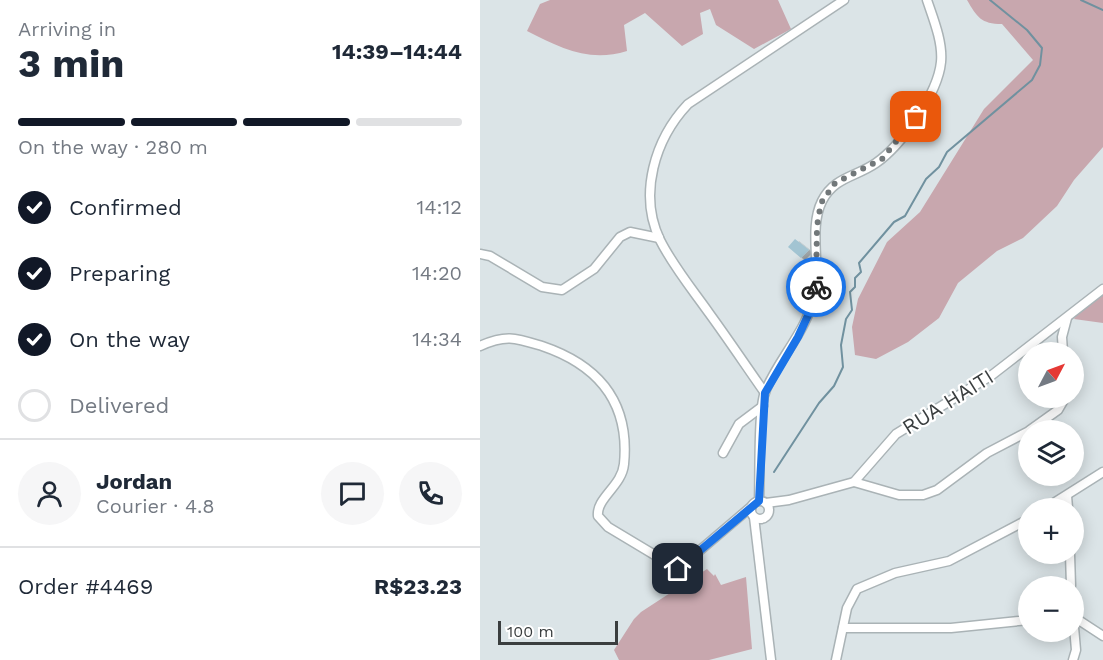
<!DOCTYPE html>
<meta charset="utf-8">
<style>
:root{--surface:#fff;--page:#f6f6f7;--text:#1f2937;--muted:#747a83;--line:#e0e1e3;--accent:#111827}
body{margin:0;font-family:"Work Sans",sans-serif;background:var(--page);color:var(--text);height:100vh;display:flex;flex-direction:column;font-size:22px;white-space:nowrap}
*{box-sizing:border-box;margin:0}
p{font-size:20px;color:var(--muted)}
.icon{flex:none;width:33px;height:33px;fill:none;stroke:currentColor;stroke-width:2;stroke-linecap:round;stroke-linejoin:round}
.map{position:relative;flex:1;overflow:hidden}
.panel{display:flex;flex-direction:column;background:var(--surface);width:480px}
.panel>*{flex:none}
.needle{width:39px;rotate:49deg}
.tools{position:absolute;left:538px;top:342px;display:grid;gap:12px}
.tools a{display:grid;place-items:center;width:66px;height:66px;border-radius:50%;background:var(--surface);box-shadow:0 3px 15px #0003;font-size:30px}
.scale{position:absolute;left:18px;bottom:15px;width:120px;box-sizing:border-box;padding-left:6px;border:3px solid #3a3e3f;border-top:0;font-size:16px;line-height:21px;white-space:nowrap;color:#3a3e3f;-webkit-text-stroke:4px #fff;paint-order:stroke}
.pin{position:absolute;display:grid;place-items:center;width:51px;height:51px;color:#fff;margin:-26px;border-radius:12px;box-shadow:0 3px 9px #0006}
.courier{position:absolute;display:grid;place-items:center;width:60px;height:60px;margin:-30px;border:4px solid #1a73e8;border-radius:50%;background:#fff;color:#222;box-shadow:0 2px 8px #0007}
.summary em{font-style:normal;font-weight:700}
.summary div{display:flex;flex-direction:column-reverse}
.summary{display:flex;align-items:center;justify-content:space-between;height:102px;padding:0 18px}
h1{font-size:39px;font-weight:700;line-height:45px}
.bar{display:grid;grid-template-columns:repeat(4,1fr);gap:9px 6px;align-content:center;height:72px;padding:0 18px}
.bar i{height:8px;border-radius:4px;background:var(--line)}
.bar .active{background:var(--accent)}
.bar p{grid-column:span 4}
.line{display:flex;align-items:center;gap:15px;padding:0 18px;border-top:2px solid var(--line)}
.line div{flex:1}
.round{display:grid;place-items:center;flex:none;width:63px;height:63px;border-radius:32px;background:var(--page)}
ol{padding:0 18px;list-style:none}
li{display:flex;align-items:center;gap:18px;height:66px}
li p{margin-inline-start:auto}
li .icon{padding:6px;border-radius:50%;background:var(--accent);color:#fff;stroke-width:4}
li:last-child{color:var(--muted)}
li i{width:33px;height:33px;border:3px solid var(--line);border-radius:50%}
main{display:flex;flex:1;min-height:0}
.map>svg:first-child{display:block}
</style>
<main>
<section class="panel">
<div class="summary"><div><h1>3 min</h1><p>Arriving in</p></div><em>14:39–14:44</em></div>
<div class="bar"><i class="active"></i><i class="active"></i><i class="active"></i><i></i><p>On the way · 280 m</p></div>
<ol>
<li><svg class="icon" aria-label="check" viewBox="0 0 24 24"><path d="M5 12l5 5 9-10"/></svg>Confirmed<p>14:12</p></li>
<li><svg class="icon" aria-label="check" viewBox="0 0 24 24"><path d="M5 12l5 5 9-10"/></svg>Preparing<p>14:20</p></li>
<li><svg class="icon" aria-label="check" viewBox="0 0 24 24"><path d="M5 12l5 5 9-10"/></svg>On the way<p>14:34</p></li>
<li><i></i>Delivered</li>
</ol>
<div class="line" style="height:108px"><a class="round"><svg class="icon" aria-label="person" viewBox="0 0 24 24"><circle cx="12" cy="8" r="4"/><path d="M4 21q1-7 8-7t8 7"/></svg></a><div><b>Jordan</b><p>Courier · 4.8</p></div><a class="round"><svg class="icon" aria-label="chat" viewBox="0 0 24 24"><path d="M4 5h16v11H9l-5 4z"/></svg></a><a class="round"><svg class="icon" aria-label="phone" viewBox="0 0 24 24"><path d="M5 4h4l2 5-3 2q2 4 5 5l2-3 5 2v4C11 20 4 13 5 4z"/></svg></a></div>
<div class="line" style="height:78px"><div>Order #4469</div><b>R$23.23</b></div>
</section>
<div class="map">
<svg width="623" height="660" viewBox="0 0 623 660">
<defs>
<filter id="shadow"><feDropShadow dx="4" dy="2.5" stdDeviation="0" flood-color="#0004"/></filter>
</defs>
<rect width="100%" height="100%" fill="#dbe4e7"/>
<!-- green -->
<g fill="#c8a7ae">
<path d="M 70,0 L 298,0 L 311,29 L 274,49 L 236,25 L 230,9 L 220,13 L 223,34 L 202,46 L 165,13 L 144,25 L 147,51 C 109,63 81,48 47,31 L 60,4 Z"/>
<path d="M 487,0 L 623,0 L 623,147 L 594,180 L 577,206 L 543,238 L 517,251 L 478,283 L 459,318 L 428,342 L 396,359 L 375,355 L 372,327 L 378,299 L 407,242 L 440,212 L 504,109 L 553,60 L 522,24 C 501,24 497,17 487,0 Z"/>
<polygon points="623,292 623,323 594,319 601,309"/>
<polygon points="227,569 234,576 235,574 241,585 266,577 272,649 229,660 139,660 134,650 154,619 161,612"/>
</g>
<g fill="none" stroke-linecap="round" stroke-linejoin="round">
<!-- stream -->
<g stroke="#70919f" stroke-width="2">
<polyline points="601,0 623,10"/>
<polyline points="294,472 339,403 354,386 363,367 361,345 366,319 372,310 370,292 375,287 375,278 381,272 379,263 414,222 425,216 446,179 459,167 467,152 552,80 560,65 562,48 547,30 510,0"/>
</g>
</g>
<!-- building -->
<polygon fill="#a2c4d2" filter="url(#shadow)" points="315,239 329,250 321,258 308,247"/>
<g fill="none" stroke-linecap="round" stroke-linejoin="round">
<!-- minor casing -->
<g stroke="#aab3b6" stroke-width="11">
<g id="minor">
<polyline points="0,254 10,256 62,287 82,290 114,269 140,237 150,232 179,238"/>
<path d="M 0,346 C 26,334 36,338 62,346 C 118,365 150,402 144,464 C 142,486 116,498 118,516 L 128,527 L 198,569 L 272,506"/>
<polyline points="583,352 582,337 587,318"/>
<path d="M 285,393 C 266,366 248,339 229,313 C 212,289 193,266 180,240 C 158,194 175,139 208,104 L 364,0"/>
<polyline points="550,430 578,410 585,398"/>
<polyline points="243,453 259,424 283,406"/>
<polyline points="374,482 419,495 443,495 457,490 507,453 549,431"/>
<polyline points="587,496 588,508"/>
<circle cx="280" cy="510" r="9"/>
<path d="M 279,501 C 280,477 278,410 285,392 C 299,357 329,330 335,291 C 340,263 329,227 342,201 C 354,177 376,177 396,163 C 422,145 458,93 461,62 C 463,42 453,18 447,0"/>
<polyline points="286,503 309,500 374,482 416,434 512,375 623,289"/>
<polyline points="566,508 623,472"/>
<polyline points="274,517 291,660"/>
<polyline points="590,554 591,586"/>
<polyline points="594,617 623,636"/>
<polyline points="363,628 471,628 549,620"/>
<polyline points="356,660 367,608 377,589 415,573 469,561 549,519"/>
<polyline points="593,660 596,650 594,627"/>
</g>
</g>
<!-- minor -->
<use href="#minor" stroke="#fff" stroke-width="8"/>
</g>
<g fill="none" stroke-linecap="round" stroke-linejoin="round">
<!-- done -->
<polyline stroke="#72787a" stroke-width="6" stroke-dasharray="0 10.8" points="336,287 337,226 341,203 355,183 402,159 436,117"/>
<!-- route -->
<polyline stroke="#1a73e8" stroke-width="8" points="198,569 279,501 285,393 318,337 331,309 336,287"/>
</g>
<g text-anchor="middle" stroke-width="4.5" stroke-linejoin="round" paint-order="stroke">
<!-- street labels -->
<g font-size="21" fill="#3a3e3f" stroke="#fff">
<text transform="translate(468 402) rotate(-32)" y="7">RUA HAITI</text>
</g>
</g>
</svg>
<div class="tools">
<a><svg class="needle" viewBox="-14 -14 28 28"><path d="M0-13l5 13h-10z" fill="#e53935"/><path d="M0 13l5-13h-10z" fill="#747a83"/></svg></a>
<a><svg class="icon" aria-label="layers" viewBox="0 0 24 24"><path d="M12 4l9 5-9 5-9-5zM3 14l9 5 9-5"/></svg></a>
<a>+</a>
<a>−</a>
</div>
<div class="scale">100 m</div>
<div class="pin" style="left:436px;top:117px;background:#ea580c"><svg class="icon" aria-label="bag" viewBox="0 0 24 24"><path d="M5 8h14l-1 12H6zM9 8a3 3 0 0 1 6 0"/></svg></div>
<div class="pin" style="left:198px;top:569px;background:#1f2937"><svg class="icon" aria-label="home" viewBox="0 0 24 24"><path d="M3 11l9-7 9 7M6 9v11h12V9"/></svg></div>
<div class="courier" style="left:336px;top:287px"><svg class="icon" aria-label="bike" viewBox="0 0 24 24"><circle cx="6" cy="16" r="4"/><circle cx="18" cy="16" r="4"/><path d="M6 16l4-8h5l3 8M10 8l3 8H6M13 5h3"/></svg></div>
</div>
</main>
